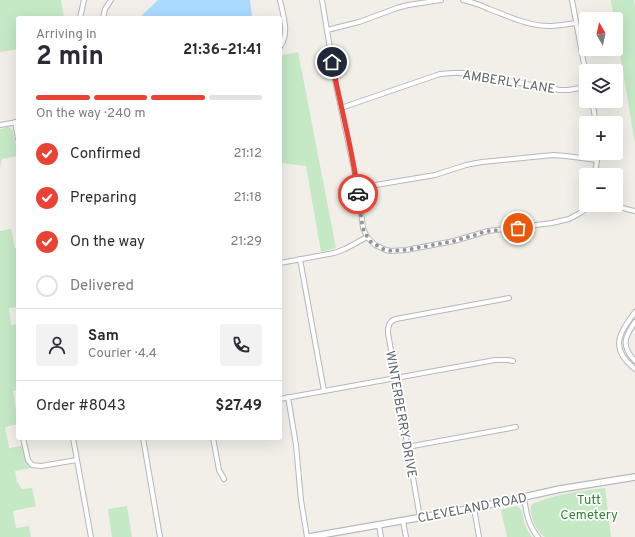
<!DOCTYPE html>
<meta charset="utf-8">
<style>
:root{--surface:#fff;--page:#f2f2f3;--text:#2b2b33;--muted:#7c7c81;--line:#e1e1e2;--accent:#ea4335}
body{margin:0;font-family:Overpass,sans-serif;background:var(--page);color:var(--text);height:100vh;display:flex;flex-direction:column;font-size:15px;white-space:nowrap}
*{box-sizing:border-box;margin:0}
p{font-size:13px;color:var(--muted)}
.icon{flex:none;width:22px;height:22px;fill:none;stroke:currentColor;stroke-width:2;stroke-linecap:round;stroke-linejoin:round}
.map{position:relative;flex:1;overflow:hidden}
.details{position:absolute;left:16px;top:16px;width:266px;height:424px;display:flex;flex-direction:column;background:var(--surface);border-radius:4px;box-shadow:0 4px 16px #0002}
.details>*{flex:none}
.needle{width:26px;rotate:351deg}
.fabs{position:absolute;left:579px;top:12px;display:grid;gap:8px}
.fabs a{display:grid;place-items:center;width:44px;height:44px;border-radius:4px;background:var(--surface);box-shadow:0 4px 16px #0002;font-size:20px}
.pin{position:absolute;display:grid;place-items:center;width:34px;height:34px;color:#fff;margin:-17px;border:2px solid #fff;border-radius:50%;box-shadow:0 1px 4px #0007}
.courier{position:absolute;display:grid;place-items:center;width:40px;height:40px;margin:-20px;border:3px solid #ea4335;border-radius:50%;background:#fff;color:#222;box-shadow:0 1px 5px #0007}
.headline em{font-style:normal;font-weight:700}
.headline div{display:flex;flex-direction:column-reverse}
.headline{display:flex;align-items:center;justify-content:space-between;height:68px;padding:0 20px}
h1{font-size:26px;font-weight:700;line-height:30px}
.bar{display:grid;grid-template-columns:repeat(4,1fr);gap:6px 4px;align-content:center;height:48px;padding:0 20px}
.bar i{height:5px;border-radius:3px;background:var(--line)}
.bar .on{background:var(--accent)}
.bar p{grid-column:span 4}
.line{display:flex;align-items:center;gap:10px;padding:0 20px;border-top:1px solid var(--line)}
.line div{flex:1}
.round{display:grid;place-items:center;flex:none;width:42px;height:42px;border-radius:4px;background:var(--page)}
ol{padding:0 20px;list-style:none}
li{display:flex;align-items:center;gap:12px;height:44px}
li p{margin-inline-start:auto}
li .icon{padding:4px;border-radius:50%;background:var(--accent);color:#fff;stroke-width:4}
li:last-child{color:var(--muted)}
li i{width:22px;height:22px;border:2px solid var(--line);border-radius:50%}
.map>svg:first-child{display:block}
</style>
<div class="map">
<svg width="635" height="537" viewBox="0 0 635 537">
<rect width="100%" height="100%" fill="#f1efe8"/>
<!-- green -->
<g fill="#c5e8c5">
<polygon points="0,0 61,0 64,18 18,18 18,49 0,52"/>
<polygon points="611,0 634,0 635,7 635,143 616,30 616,19 614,19"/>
<polygon points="298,52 336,248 321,252 306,166 280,163 280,75 282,74 281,58 283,55"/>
<polygon points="8,127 12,129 18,153 18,156 2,159 0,168 0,129"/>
<polygon points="11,229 15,248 18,247 18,267 17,268 18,274 18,307 9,308 11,325 18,324 18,390 13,391 18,424 5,427 9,448 22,446 26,461 31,468 15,471 17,482 22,489 32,488 36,506 13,511 16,528 29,526 31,537 0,537 0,231"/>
<path d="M 605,488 L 611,537 L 545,537 C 538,532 534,525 532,517 C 531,513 529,507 532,505 C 532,504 537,502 538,502 C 558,493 583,491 605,488 Z"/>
<polygon points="127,506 132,537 112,537 108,509"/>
<path d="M 516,506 C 525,509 522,518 525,525 C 527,530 529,533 532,537 L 507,537 L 501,510 Z"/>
</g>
<!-- water -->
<polygon fill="#aadaff" points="158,0 250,0 252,18 139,18"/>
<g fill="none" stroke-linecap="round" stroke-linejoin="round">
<!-- minor casing -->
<g stroke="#b5b8bc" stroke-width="6">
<g id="minor">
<polyline points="322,0 336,85 358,188 363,228 367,237 375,245 386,250 391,251 406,250 454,241 488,231 552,223 569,219 580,213 592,205"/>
<path d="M 463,0 C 472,2 481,5 489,9 C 508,16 528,26 549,26 C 558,26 567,24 576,23"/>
<polyline points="572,0 586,75"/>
<polyline points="80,18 84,0"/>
<polyline points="103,18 105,9 111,0"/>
<polyline points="327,30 359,22 397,8 408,5 441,0"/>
<path d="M 280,47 C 290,33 283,15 280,0"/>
<polyline points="592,101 596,123"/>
<polyline points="341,108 440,74 452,73 463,73 560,90 568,90 586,87"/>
<polyline points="15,122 18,139"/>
<polyline points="0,125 18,122"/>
<polyline points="597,175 596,167 598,153"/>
<polyline points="358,188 435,175 466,165 482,162 553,155 566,156 597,160"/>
<polyline points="616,205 626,209 635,211"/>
<polyline points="300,259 324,391"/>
<polyline points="280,263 334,253 345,249 367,237"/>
<path d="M 635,312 C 619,334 609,348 635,369"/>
<path d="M 635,322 C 624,338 621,346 635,361"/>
<polyline points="288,397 296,445 301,500 307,537"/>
<polyline points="280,399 495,360 508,360 513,361"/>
<polyline points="23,438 28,460 32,465 41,466 77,460"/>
<polyline points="73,438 91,537"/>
<polyline points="143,438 160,537"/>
<polyline points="213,438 219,470 224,479"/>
<polyline points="407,447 516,427"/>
<path d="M 524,497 C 526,512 528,525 538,537"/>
<polyline points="474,508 479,537"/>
<path d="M 420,518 L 388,333 C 388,326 389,321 396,319 L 509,298"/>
<polyline points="403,521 406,537"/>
<polyline points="379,525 381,537"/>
</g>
</g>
<!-- secondary casing -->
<g stroke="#b6babf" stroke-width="8">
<polyline id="secondary" points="309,537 474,508 560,489 635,477"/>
</g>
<!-- minor -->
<use href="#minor" stroke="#fff" stroke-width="4"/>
<!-- secondary -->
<use href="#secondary" stroke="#fff" stroke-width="5.5"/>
</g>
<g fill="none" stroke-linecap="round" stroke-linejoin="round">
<!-- done -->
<polyline stroke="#929495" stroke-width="4" stroke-dasharray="0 7.2" points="358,194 362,223 364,232 371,242 381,248 386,250 391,251 406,250 454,241 488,231 518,228"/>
<!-- route -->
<path stroke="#ea4335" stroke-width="5" d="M 332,62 C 340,106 353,150 358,194"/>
</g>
<g text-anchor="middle" stroke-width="3.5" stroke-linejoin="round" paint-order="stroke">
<!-- street labels -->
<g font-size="13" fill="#5f6368" stroke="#fff">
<text transform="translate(509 81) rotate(9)" y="5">AMBERLY LANE</text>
<text transform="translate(402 414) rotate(80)" y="5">WINTERBERRY DRIVE</text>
<text transform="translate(472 507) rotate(-11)" y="5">CLEVELAND ROAD</text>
</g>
<!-- park labels -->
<g font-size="13" fill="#348238" stroke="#fff">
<text x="589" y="504">Tutt<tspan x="589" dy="15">Cemetery</tspan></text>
</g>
</g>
</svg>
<div class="fabs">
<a><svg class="needle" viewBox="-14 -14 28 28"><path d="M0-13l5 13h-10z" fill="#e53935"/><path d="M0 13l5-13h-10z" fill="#7c7c81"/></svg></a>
<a><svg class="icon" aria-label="layers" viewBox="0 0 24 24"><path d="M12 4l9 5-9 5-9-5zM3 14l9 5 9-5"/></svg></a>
<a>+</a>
<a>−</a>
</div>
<div class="pin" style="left:518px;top:228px;background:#ea580c"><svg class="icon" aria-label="bag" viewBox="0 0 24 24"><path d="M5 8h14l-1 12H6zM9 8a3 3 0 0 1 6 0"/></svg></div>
<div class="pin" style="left:332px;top:62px;background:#1f2937"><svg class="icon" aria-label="home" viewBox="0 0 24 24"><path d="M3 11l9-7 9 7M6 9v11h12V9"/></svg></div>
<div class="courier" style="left:358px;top:194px"><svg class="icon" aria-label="car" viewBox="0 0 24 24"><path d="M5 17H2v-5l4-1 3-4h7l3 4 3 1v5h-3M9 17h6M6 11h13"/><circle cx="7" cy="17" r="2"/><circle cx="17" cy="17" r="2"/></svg></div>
<section class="details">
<div class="headline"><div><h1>2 min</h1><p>Arriving in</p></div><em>21:36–21:41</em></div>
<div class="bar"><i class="on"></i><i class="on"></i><i class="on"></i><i></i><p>On the way · 240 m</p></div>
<ol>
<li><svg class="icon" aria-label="check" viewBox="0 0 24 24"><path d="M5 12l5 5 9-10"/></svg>Confirmed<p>21:12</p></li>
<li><svg class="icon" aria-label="check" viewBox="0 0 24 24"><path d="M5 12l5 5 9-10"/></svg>Preparing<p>21:18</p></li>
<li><svg class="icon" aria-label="check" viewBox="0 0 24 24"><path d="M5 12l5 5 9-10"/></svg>On the way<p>21:29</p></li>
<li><i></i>Delivered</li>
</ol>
<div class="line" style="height:72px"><a class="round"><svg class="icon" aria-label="person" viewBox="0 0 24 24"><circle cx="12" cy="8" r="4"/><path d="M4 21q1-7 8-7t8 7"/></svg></a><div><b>Sam</b><p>Courier · 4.4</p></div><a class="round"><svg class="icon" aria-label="phone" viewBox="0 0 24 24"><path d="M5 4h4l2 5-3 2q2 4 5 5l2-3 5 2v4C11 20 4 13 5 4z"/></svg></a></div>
<div class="line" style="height:52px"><div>Order #8043</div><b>$27.49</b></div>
</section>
</div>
